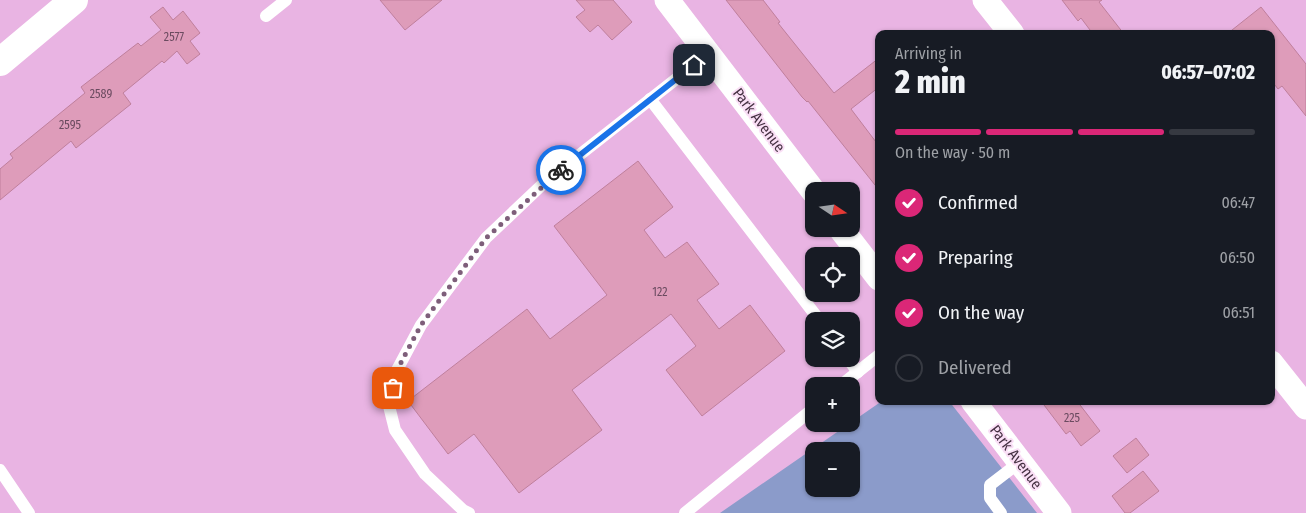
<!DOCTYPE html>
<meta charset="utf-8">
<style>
:root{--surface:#171b24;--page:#20242c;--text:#f1f3f6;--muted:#9ea1a6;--line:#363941;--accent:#db2777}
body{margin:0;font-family:"Fira Sans Condensed",sans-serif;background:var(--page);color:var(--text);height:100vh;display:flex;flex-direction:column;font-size:19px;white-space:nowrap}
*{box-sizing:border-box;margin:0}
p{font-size:16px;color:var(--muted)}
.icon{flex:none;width:28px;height:28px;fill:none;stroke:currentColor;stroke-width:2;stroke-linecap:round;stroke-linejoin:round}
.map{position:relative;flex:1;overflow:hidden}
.details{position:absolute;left:875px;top:30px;width:400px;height:375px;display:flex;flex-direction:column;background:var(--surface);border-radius:10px;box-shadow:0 1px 4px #0004}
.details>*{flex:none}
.needle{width:32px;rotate:103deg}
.controls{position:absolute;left:805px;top:182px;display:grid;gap:10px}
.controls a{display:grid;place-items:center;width:55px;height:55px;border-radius:10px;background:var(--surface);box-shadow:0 1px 4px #0004;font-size:25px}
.pin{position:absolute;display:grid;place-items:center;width:42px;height:42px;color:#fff;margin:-21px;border-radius:10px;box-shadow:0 2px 8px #0006}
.courier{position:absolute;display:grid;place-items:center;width:50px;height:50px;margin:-25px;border:4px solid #1a73e8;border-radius:50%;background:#fff;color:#222;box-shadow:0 1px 6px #0007}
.head em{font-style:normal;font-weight:800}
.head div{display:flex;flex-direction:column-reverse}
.head{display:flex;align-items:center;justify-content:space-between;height:85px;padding:0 20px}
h1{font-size:32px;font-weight:800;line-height:38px}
.bar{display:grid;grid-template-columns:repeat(4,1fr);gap:8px 5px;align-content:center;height:60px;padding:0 20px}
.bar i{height:6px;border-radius:4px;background:var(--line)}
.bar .active{background:var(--accent)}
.bar p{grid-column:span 4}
ol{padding:0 20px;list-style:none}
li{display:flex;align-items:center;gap:15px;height:55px}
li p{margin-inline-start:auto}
li .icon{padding:5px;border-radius:50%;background:var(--accent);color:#fff;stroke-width:4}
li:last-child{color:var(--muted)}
li i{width:28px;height:28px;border:2px solid var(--line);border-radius:50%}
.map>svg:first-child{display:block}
</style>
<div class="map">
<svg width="1306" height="513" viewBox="0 0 1306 513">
<rect width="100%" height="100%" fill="#e9b4e3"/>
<!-- green -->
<path fill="#8b9bca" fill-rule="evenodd" d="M 882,401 L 949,401 L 1037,513 L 720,513 ZM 814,451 L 851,451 L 851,489 L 814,489 Z"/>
<!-- building -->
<g fill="#de9cba" stroke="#bf7f9c">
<polygon points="380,0 442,0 405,30"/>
<polygon points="576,0 613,0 632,22 612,40 598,25 590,32 576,17 585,10"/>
<polygon points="726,0 763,0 780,22 778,23 834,93 879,58 879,87 851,109 879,146 879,190 808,101 807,102 802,97"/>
<polygon points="1062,0 1102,0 1099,2 1124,34 1093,34 1081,18 1078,21"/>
<polygon points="163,7 173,20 183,11 200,33 190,41 200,54 187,64 177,51 164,63 162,61 123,93 131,104 76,148 71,141 0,200 0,169 13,158 10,154 85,93 81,87 138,43 141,46 161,30 150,17"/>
<polygon points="1261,7 1306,64 1306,116 1282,86 1278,89 1271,80 1271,34 1227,34"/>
<polygon points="638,161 673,207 644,230 665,258 687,242 719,284 697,300 719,329 750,305 785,351 702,416 666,370 696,346 671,314 572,390 602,430 519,493 474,434 448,454 408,401 527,309 550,339 607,295 554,226"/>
<polygon points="1041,401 1077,401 1100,431 1081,446 1070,431 1066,434"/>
<polygon points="1136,438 1149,455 1127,473 1113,456"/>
<polygon points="1143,471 1159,491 1130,513 1125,513 1112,496"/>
</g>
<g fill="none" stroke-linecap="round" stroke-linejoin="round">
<!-- service -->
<g stroke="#fff" stroke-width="12">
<polyline points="266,16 286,0"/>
<polyline points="650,99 820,321"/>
<polyline points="848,359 858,372"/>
<polyline points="840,386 879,355"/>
<polyline points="0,470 29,513"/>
<polyline points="469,513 463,510 425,474 395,430 389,406 397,370 421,325 486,238 545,182 708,54"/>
<polyline points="685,513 814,408"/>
<polyline points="1001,513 990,498 990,485 1020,462"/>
</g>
<!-- minor -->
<g stroke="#fff" stroke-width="25">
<polyline points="667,0 814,192"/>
<polyline points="985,0 1012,34"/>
<polyline points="841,229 879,278"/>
<polyline points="1271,363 1306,407"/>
<polyline points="973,401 1059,513"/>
</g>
<!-- tertiary -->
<polyline stroke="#fff" stroke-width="28" points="0,62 74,0"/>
</g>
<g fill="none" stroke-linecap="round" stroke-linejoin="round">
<!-- done -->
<polyline stroke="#7e5e7a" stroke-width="5" stroke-dasharray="0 9" points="393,388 397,370 421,325 486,238 561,170"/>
<!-- route -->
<polyline stroke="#1a73e8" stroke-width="6" points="561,170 694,65"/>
</g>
<g text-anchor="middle" stroke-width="4" stroke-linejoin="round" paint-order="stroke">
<!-- number labels -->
<g font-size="12" fill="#6b4b60">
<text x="174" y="41">2577</text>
<text x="101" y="98">2589</text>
<text x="70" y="129">2595</text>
<text x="660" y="296">122</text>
<text x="1072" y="422">225</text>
</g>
<!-- street labels -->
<g font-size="15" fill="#453042" stroke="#fadff6">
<text transform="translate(759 120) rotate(53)" y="5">Park Avenue</text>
<text transform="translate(1016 457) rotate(53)" y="5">Park Avenue</text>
</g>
</g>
</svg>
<div class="controls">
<a><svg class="needle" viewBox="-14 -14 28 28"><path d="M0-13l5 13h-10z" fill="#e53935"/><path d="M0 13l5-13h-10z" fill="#9ea1a6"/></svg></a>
<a><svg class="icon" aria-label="locate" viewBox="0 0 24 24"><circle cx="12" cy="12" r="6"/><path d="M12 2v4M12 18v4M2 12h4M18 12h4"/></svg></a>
<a><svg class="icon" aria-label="layers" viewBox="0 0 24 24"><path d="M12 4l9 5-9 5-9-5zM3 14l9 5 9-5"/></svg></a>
<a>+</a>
<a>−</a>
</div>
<div class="pin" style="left:393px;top:388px;background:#ea580c"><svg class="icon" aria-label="bag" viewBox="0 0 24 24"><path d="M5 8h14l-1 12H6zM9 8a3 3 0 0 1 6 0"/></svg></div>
<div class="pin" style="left:694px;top:65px;background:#1f2937"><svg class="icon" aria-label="home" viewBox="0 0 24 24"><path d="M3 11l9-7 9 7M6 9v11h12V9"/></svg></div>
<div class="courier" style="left:561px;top:170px"><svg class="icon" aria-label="bike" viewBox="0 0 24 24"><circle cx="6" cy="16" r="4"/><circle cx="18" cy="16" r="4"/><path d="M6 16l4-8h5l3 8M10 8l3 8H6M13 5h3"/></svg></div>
<section class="details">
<div class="head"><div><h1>2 min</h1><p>Arriving in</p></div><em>06:57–07:02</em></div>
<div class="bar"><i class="active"></i><i class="active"></i><i class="active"></i><i></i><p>On the way · 50 m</p></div>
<ol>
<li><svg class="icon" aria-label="check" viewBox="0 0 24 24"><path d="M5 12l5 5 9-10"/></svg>Confirmed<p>06:47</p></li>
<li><svg class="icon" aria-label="check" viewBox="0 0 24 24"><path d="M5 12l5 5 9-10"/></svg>Preparing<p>06:50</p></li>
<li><svg class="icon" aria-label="check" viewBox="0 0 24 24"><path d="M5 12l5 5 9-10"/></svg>On the way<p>06:51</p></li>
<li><i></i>Delivered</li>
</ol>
</section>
</div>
